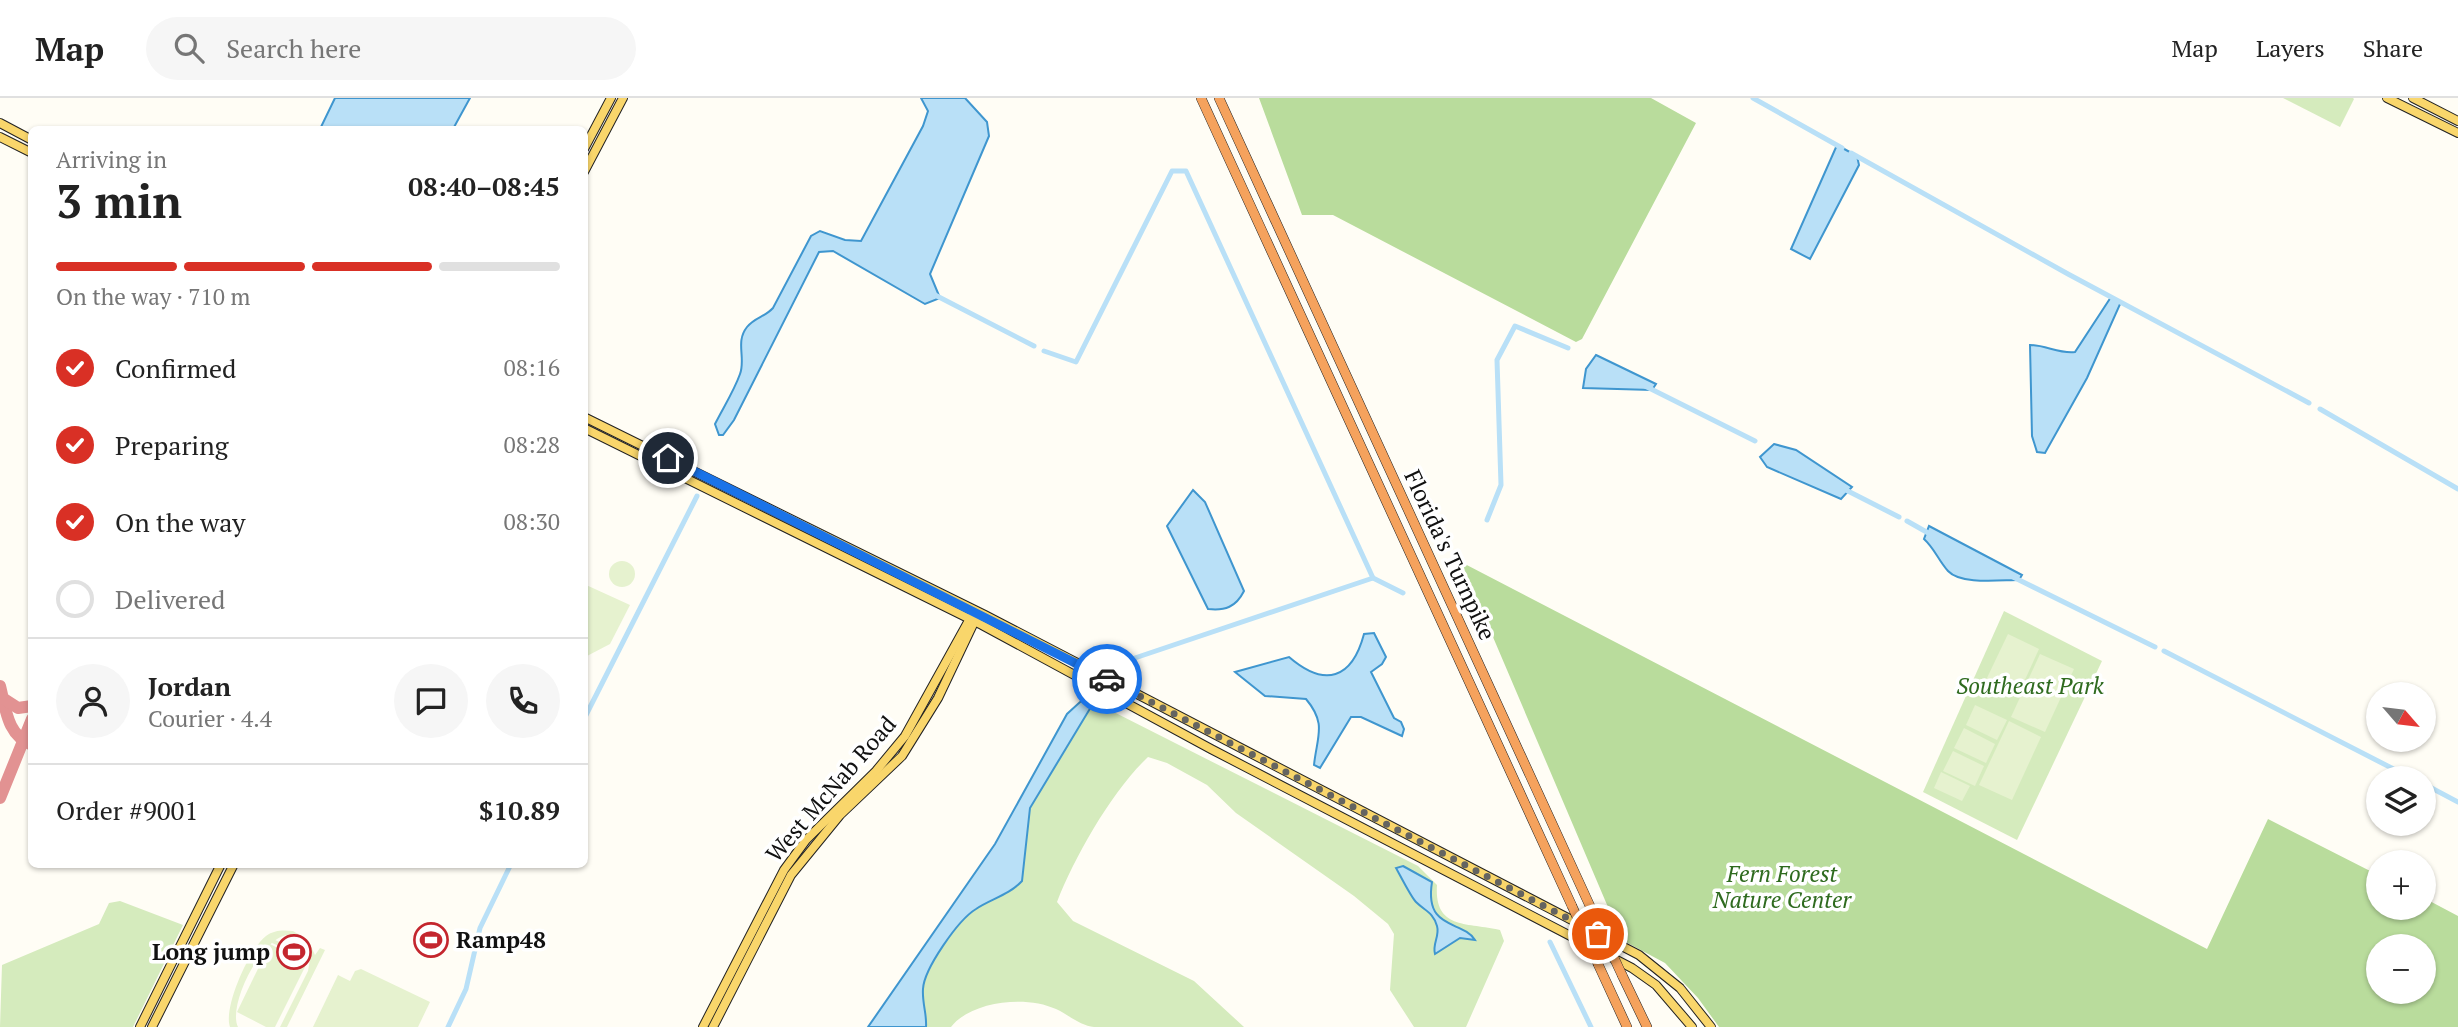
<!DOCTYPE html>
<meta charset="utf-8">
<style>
:root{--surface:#fff;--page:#f6f6f6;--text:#222;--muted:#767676;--line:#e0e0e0;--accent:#d93025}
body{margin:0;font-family:"PT Serif",serif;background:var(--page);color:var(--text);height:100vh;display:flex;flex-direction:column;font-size:26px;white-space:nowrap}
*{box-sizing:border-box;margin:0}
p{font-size:23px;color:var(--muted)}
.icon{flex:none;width:38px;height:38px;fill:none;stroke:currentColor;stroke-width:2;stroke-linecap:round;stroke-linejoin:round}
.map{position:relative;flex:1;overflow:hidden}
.panel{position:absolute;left:28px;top:28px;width:560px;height:742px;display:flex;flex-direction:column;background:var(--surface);border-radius:10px;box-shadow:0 2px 5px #0004}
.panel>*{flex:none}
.needle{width:46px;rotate:118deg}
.tools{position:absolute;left:2366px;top:584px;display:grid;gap:14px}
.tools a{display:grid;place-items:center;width:70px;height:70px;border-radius:50%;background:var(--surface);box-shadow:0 2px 5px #0004;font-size:35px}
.pin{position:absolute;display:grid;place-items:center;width:60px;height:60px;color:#fff;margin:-30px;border:4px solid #fff;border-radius:50%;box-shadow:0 2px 7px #0007}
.courier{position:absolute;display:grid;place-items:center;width:70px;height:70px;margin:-35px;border:5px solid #1a73e8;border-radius:50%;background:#fff;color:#222;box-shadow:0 2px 9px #0007}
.summary em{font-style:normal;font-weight:700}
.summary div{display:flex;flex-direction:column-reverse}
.summary{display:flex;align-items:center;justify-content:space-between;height:119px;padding:0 28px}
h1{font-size:46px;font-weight:700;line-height:52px}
.bar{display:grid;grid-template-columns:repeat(4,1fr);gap:10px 7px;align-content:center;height:84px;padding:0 28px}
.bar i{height:9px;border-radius:5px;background:var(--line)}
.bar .active{background:var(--accent)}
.bar p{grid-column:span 4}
.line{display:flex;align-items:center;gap:18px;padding:0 28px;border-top:2px solid var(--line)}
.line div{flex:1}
.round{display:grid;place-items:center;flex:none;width:74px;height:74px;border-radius:37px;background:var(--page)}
ol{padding:0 28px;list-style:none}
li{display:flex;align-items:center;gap:21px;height:77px}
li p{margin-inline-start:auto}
li .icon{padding:7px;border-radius:50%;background:var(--accent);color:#fff;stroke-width:4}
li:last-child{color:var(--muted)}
li i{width:38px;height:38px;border:4px solid var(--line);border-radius:50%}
header{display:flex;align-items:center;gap:42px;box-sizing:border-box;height:98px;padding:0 35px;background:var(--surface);border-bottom:2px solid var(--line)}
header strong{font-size:33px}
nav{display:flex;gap:38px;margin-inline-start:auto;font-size:24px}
.search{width:490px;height:63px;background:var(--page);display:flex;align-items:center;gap:18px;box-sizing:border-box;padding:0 24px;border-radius:38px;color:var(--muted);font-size:26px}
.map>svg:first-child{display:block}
</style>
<header>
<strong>Map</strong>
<div class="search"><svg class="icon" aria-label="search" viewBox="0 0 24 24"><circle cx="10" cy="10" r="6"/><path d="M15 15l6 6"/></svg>Search here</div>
<nav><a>Map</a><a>Layers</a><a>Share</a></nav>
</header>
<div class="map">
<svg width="2458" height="929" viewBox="0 0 2458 929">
<rect width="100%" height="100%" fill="#fffdf5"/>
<!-- green -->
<g fill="#d5ebbd">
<polygon points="2283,0 2353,0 2354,1 2340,29"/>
<polygon points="2004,513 2102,563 2017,742 1923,694"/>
<path d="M 1094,604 L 1418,768 L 1437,787 C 1434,832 1467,824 1500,832 L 1504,843 L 1466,929 L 1414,929 L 1390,892 L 1394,836 L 1388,826 L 1354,798 L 1236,715 L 1207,687 L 1167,665 L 1148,659 C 1112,693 1075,758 1057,804 L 1073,823 L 1194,883 L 1244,929 C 1194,929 1144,929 1094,929 C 1081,928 1067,916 1056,911 C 1026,897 971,903 951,929 L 926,929 C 927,916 922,905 923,891 C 923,872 956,827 971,814 C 986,802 1006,796 1022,783 L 1030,710 Z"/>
<polygon points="120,803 183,827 133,929 0,929 2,867 99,826 109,805"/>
</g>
<!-- forest -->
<g fill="#b9dc9c" fill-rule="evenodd">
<polygon points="1259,0 1651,0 1696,25 1582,241 1576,244 1333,117 1302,117"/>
<path d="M 1461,464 L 2207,851 L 2268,721 L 2378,777 L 2378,810 L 2424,810 L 2424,800 L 2458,818 L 2458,929 L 1719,929 L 1698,900 L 1665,865 L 1622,842 ZM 2378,849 L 2424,849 L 2424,894 L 2378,894 Z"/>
</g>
<!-- pitch -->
<g fill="#e6f2cf">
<circle cx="622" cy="476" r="13"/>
<polygon points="584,486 630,507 610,546 587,558 584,558"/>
<polygon points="2008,536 2039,551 2018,597 1986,582"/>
<polygon points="2040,556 2074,571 2045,634 2011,619"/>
<polygon points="1975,607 2007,622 1997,642 1966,627"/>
<polygon points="2009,623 2041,639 2012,702 1979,687"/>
<polygon points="1964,630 1995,646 1986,665 1954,650"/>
<polygon points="1953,653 1984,668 1975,688 1943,673"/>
<polygon points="1941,674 1970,688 1962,703 1934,690"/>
<path d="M 293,833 L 308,842 L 315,857 L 320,850 L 325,852 L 287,929 L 280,929 L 308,873 L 310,861 L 272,845 L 275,842 L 309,857 C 286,793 224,901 238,929 L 230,929 C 223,910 249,851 266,838 C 274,832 283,832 293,833 Z"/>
<polygon points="270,846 307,865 275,929 266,929 237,914"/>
<polygon points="361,871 430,904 418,929 313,929 338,877 350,883 355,873"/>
</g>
<!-- water -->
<g fill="#b9e0f7" stroke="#3f96cf" stroke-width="2">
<polygon points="335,0 470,0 453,31 320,31"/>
<path d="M 921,0 L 965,0 L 987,24 L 989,38 L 930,176 L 940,200 L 925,206 L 833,153 L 819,154 L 734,322 L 723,337 L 719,337 L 715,326 C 723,310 734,293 740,276 C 746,260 735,244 747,229 C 755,219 765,219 773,210 L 811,138 L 820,133 L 845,142 L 861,143 L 923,28 L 928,13 Z"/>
<polygon points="1837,47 1857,58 1859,67 1810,161 1791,151"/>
<path d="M 2111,199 L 2121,204 L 2087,280 L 2045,355 L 2037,354 L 2032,338 L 2030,247 C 2046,247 2059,256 2075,254 Z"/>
<polygon points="1596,257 1656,286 1652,292 1583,290 1586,271"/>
<polygon points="1774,346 1796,352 1852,389 1841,401 1767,369 1760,359"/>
<path d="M 1193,392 L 1205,404 L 1244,493 C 1236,509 1225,513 1208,511 L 1167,428 Z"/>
<path d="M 1929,428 L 2022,477 L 2019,482 C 2000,482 1961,487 1948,473 C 1938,462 1935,451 1924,441 Z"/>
<path d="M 1374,535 L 1386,559 L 1382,566 L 1371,574 L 1394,620 L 1401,624 L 1404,631 L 1402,638 L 1361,619 L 1351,619 L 1320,670 L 1314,667 C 1317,638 1327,626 1306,601 L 1265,598 L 1235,574 L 1289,559 C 1325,590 1352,581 1364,536 Z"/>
<path d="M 1090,600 L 1094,604 L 1030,710 L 1022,783 C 1009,797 991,801 976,811 C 958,822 924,871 923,891 C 922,905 927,916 926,929 L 868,929 L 995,746 L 1067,616 L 1080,604 Z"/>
<path d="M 1403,768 L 1432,784 C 1424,833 1463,822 1475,842 L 1460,840 L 1435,856 C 1432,846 1440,838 1437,828 C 1433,814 1425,813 1416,804 C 1411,799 1400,777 1396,770 Z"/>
</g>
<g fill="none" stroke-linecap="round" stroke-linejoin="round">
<!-- canal -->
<g stroke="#b9e0f7" stroke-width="5">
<polyline points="1753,0 1842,50"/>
<polyline points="1851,55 2068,176 2309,305"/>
<polyline points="935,197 1034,248"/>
<polyline points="1044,253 1076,264 1172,73 1186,73 1373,480"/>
<polyline points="1645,288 1755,343"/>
<polyline points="2320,311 2458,391"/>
<polyline points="1842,390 1899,419"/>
<polyline points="1487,422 1501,387 1497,262 1515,228 1568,250"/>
<polyline points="1907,423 1930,436"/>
<polyline points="2013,479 2155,549"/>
<polyline points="2164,553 2413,681"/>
<polyline points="1111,571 1120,565 1373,480 1403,495"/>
<polyline points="584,621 697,398"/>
<polyline points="2424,686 2458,704"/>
<polyline points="1550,844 1591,929"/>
<polyline points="448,929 466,891 480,830 511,766"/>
</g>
<!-- taxiway -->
<g stroke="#e29292" stroke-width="12">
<path d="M 0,588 C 6,612 7,637 32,647"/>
<polyline points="1,599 18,610 32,608"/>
<polyline points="0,700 32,621"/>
</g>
<!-- major casing -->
<g stroke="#222" stroke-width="10">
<g id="major">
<polyline points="2387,0 2458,35"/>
<polyline points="2413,0 2458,23"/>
<polyline points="0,25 32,42"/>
<polyline points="0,39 32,55"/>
<polyline points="584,51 611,0"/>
<polyline points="584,74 623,0"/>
<polyline points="584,319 985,517 1639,857 1680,890 1711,929"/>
<polyline points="584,330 982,527 1211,651 1632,870 1656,887 1692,929"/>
<polyline points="140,929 221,766"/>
<polyline points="152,929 234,766"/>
<polyline points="703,929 784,772 806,742 876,673 905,638 972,517"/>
<polyline points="713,929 791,777 840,717 902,658 938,600 976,520"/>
</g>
</g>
<!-- highway casing -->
<g stroke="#222" stroke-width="10">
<g id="highway">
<polyline points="1201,0 1572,808"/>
<polyline points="1219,0 1595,819"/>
<polyline points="1598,866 1627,929"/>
<polyline points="1622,877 1647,929"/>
</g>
</g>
<!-- major -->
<use href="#major" stroke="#f9d66b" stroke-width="8"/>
<!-- highway -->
<use href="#highway" stroke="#f5a25d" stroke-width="9"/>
<!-- highway-bridge casing -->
<g stroke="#222" stroke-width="10" stroke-linecap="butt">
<g id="highway-bridge">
<polyline points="1572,808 1598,866"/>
<polyline points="1595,819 1622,877"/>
</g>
</g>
<!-- highway-bridge -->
<use href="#highway-bridge" stroke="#f5a25d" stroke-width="9"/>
</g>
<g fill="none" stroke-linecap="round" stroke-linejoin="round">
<!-- done -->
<polyline stroke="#646461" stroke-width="7" stroke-dasharray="0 12.6" points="1107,581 1598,836"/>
<!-- route -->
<polyline stroke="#1a73e8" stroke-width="9" points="668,360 1107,581"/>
</g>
<!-- icons -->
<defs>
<g id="stadium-ring" transform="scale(1.75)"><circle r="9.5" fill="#fff" stroke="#c4262e" stroke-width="1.5"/><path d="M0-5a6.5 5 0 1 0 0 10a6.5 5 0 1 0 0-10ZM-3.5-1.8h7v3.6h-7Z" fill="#c4262e"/></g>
</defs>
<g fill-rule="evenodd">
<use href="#stadium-ring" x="431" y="842"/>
<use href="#stadium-ring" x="294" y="854"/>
</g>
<g text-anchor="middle" stroke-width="7" stroke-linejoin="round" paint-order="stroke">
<!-- street labels -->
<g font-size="23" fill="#111" stroke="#fff">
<text transform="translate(1450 457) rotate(65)" y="8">Florida's Turnpike</text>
<text transform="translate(831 691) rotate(-49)" y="8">West McNab Road</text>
</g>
<!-- park labels -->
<g font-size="23" font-style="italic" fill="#2f6b1f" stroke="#fff">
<text x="2030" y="596">Southeast Park</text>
<text x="1782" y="784">Fern Forest<tspan x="1782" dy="26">Nature Center</tspan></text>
</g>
<!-- poi labels -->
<g font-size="23" font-weight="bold" fill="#111" stroke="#fff" text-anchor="start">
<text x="456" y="850">Ramp48</text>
<text x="270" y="862" text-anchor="end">Long jump</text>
</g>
</g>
</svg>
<div class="tools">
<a><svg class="needle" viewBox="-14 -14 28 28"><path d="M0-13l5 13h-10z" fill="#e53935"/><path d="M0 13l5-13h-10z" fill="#767676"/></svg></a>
<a><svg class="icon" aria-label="layers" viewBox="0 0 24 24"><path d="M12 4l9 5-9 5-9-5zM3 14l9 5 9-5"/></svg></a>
<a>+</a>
<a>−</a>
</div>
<div class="pin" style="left:1598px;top:836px;background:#ea580c"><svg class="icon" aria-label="bag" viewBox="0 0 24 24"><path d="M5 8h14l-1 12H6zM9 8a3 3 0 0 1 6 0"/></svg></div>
<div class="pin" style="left:668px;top:360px;background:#1f2937"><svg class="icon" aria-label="home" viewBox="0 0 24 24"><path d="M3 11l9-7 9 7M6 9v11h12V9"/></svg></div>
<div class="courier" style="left:1107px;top:581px"><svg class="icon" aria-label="car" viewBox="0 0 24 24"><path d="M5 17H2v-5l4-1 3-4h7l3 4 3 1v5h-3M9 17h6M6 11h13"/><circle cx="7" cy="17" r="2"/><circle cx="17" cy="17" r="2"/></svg></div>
<section class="panel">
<div class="summary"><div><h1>3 min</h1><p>Arriving in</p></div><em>08:40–08:45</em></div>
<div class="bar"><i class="active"></i><i class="active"></i><i class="active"></i><i></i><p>On the way · 710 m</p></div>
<ol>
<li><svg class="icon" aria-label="check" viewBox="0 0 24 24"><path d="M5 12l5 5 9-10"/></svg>Confirmed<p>08:16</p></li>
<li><svg class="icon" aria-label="check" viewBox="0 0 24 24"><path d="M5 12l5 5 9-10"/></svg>Preparing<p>08:28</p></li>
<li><svg class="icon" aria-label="check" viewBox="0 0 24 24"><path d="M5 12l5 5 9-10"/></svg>On the way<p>08:30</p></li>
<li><i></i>Delivered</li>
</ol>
<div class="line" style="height:126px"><a class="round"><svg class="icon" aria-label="person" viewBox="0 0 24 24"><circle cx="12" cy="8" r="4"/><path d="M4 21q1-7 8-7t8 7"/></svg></a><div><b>Jordan</b><p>Courier · 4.4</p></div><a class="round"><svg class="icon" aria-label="chat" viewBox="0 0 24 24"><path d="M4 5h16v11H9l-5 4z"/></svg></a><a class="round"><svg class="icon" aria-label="phone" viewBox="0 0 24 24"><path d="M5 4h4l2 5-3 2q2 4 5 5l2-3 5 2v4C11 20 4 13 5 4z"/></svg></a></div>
<div class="line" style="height:91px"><div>Order #9001</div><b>$10.89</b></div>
</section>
</div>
